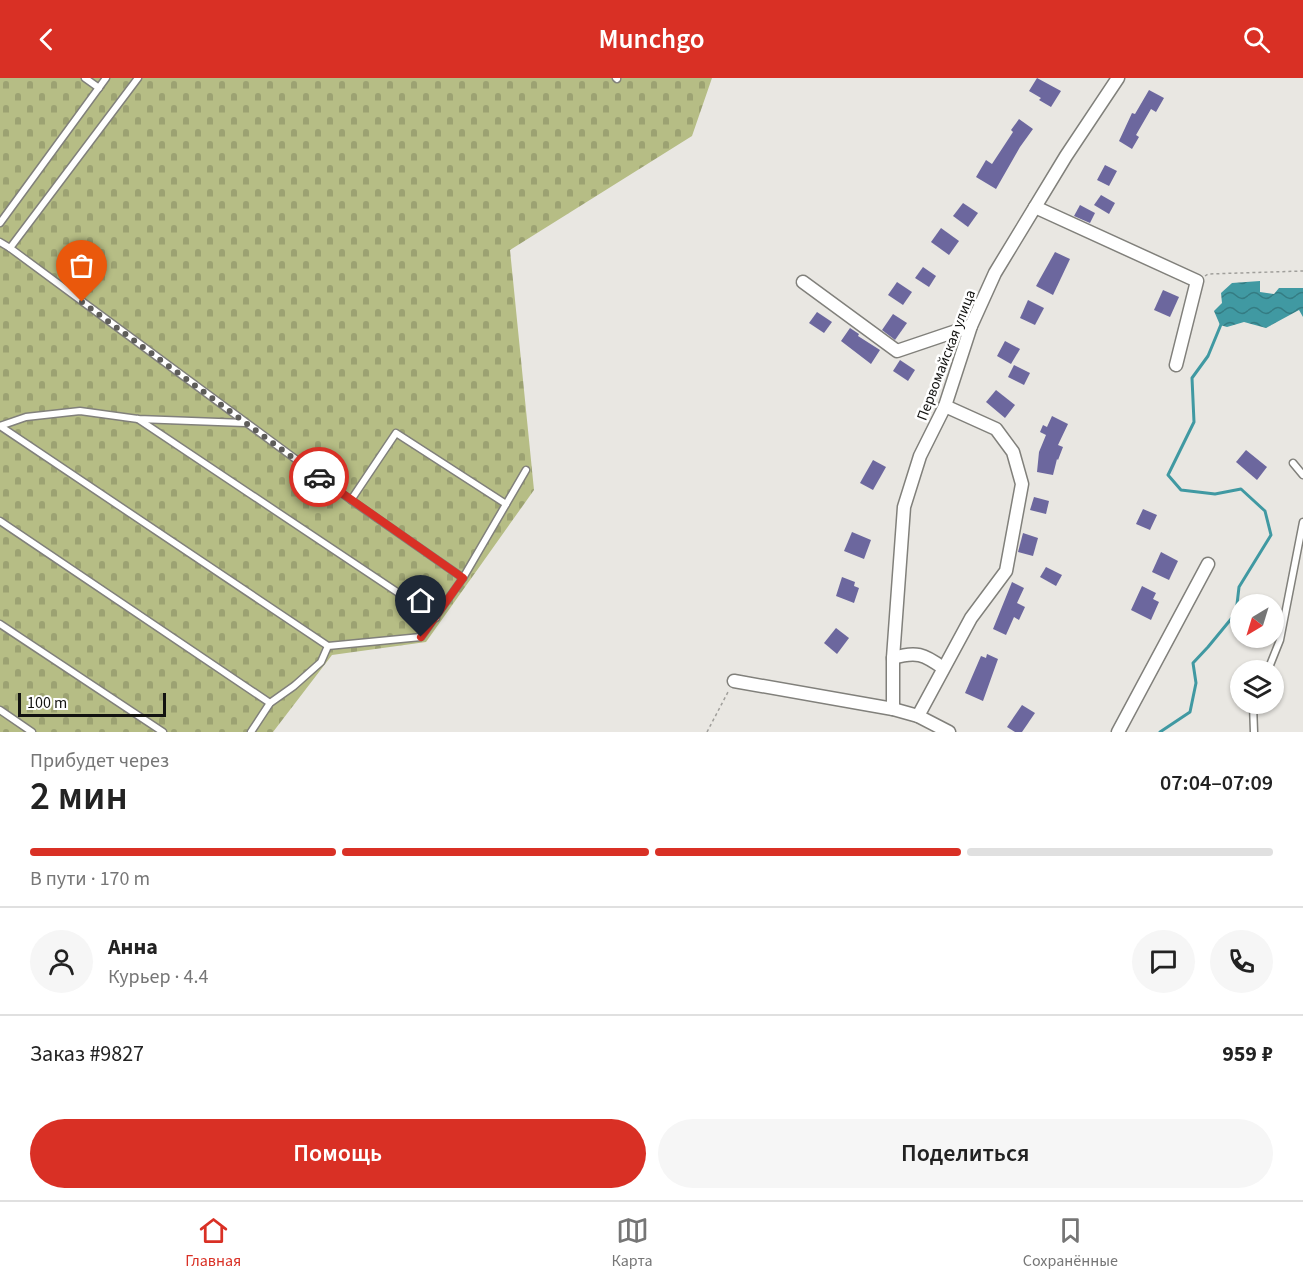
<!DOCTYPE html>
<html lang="ru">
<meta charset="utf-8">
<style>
:root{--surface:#fff;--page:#f6f6f6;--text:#222;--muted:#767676;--line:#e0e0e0;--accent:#d93025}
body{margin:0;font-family:"Source Sans 3",sans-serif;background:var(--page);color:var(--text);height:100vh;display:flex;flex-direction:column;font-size:22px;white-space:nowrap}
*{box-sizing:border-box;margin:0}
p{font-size:20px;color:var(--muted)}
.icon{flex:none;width:33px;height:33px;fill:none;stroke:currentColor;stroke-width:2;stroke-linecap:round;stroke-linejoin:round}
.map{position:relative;height:654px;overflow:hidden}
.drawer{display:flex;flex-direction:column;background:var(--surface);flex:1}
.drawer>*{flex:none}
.needle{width:39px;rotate:218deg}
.buttons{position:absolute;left:1230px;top:516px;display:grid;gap:12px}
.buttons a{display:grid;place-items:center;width:54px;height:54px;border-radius:50%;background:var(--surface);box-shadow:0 2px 4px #0004;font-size:30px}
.scale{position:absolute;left:18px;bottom:15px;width:148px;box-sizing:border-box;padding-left:6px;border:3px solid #131311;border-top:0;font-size:16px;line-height:21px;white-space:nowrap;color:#131311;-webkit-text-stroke:4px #fff;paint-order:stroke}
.pin{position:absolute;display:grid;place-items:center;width:51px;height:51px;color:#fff;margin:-62px -26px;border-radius:50% 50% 50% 0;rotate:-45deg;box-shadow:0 0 6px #0007}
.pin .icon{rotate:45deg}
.courier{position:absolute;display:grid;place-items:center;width:60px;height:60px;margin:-30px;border:4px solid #d93025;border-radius:50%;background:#fff;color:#222;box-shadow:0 2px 8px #0007}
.headline em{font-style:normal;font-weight:600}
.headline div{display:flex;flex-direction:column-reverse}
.headline{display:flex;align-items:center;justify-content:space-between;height:102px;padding:0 30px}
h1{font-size:39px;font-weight:600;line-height:45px}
.bar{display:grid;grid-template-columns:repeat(4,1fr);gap:9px 6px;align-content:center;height:72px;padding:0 30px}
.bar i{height:8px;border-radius:4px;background:var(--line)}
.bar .current{background:var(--accent)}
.bar p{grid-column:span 4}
.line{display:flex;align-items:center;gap:15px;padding:0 30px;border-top:2px solid var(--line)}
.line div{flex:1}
.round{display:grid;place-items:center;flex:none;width:63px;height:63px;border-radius:32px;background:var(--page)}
.cta{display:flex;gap:12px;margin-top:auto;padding:12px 30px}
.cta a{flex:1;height:69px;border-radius:36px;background:var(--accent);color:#fff;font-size:24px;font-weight:600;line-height:69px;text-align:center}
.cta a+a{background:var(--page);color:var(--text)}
header{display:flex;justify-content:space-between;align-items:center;height:78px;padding:0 30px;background:var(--accent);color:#fff;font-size:27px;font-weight:600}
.dock{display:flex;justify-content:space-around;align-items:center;height:84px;border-top:2px solid var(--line);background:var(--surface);font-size:16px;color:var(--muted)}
.dock a{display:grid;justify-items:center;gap:3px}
.dock .current{color:var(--accent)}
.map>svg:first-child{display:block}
</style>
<header><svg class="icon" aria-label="back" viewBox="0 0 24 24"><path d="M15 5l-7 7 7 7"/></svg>Munchgo<svg class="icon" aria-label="search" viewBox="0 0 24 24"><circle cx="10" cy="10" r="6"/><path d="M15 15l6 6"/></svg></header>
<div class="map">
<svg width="1303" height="654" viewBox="0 0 1303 654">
<defs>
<pattern id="cemetery-stones" width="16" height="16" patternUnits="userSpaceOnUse" patternTransform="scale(1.5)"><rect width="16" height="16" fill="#b6bd85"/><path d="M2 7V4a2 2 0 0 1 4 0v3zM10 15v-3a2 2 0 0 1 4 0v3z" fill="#9ca272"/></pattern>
<pattern id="water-waves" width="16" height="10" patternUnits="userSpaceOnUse" patternTransform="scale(1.5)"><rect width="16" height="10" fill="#4099a2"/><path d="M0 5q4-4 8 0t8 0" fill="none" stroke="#347c83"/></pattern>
</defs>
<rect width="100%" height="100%" fill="#e9e7e2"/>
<!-- cemetery -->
<polygon fill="url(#cemetery-stones)" points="0,0 712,0 692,58 510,172 534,412 426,564 332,577 273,654 0,654"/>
<!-- water -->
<polygon fill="url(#water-waves)" points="1260,203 1260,214 1274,216 1279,210 1303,210 1303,239 1299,232 1266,250 1244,244 1227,249 1220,247 1214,233 1222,225 1221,215 1232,205"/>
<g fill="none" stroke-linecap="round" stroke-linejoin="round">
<!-- stream -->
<polyline stroke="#4099a2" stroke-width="3" points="1160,654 1190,634 1196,605 1193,585 1208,569 1236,535 1239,509 1271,457 1265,433 1241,411 1215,416 1181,412 1168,397 1194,344 1192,300 1208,278 1222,244"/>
</g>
<!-- building -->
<g fill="#6c679e">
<polygon points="1037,0 1061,13 1051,29 1039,22 1041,20 1029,13"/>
<polygon points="1149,12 1164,20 1156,34 1151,31 1136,57 1139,59 1132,71 1119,63 1132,35 1135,36"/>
<polygon points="1019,41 1033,51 1020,69 996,111 976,99 986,82 992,86 1013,54 1011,52"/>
<polygon points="1105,87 1117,93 1109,108 1097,102"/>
<polygon points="1101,117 1115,125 1109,136 1094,127"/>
<polygon points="963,125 978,135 968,149 953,138"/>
<polygon points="1080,127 1095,135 1090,145 1074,138"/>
<polygon points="941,150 959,163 949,177 931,164"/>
<polygon points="1055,174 1070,181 1053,217 1036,208"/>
<polygon points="923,189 936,198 929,209 915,200"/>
<polygon points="897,204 912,214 903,227 888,217"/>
<polygon points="1163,212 1179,219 1170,239 1154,232"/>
<polygon points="1028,222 1044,230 1035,247 1020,240"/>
<polygon points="817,234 832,244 824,255 809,245"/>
<polygon points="893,236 907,245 895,262 882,252"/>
<polygon points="850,250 859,256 858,258 880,272 871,286 841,263"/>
<polygon points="1005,263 1020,271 1011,286 997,278"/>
<polygon points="900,282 915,292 908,303 893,293"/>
<polygon points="1014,287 1030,295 1024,307 1008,299"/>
<polygon points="996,312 1015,327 1005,340 986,324"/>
<polygon points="1052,338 1068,346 1058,367 1063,369 1058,382 1057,381 1053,397 1037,394 1039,374 1046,357 1040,354 1043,347 1047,349"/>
<polygon points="1246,372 1267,389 1257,402 1236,384"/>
<polygon points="873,382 886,389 873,412 860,405"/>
<polygon points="1034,419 1049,423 1046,436 1030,432"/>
<polygon points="1143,431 1157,437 1150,452 1136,446"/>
<polygon points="852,454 871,462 864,481 844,473"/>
<polygon points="1023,455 1038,460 1033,478 1018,474"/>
<polygon points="1161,474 1178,483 1169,502 1152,494"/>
<polygon points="1046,489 1062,497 1056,508 1040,499"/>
<polygon points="842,499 855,504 854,508 859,510 854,525 836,518"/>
<polygon points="1012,504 1024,510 1017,525 1025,529 1019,542 1014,539 1006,557 993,551"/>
<polygon points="1142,508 1156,515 1153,521 1159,524 1151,542 1131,532"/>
<polygon points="836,550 849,560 837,576 824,565"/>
<polygon points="987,576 998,581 983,623 965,615 981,578 986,580"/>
<polygon points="1022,627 1035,635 1022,654 1015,654 1007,649"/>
</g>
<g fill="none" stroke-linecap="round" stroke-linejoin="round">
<!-- service casing -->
<g stroke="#81807b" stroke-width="9">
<g id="service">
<polyline points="85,0 99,10"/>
<polyline points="616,0 617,1"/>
<polyline points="0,145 106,0"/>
<polyline points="0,164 10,170 138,0"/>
<polyline points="10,170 351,422 463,500"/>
<polyline points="138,341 436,540"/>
<polyline points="0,348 328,568"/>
<polyline points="0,348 26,339 80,333 138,341 245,345"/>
<polyline points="1293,385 1303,397"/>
<polyline points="351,422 396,355 506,426"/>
<polyline points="0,443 270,625"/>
<polyline points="0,546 163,654"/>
<polyline points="1268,592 1280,562 1303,444"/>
<polyline points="1253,626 1254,654"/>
<polyline points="0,632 32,654"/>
<polyline points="251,654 270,625 294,608 321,584 328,568 421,559 463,500 526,392"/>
</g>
</g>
<!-- minor casing -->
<g stroke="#81807b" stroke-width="15">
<g id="minor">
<polyline points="1035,129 1197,203 1176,287"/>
<polyline points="803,204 897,273 971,248"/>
<path d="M 893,580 C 916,573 924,576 943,590"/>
<polyline points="734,603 893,631 918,638 949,654"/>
<polyline points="893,631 893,580 904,429 920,378 945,328 971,248 995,195 1066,78 1118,0"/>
<polyline points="918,638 971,540 1006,493 1022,406 1013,374 996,351 945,328"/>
<polyline points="1118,654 1208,486"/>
</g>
</g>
<!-- path -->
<g stroke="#a09f9b" stroke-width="1.5" stroke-dasharray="3 3" stroke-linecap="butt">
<polyline points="1205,198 1208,196 1303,193"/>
<polyline points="707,654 728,614"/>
</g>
<!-- service -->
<use href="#service" stroke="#fff" stroke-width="6"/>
<!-- minor -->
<use href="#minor" stroke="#fff" stroke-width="12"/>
</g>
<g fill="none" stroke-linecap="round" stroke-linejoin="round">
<!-- done -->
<polyline stroke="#5e5d5a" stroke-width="6" stroke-dasharray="0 10.8" points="82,224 319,399"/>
<!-- route -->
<polyline stroke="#d93025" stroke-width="8" points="319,399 463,500 421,559"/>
</g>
<g text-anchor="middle" stroke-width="5" stroke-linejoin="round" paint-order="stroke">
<!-- street labels -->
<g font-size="15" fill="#131311" stroke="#fff">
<text transform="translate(946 277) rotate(-69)" y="5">Первомайская улица</text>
</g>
</g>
</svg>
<div class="buttons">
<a><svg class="needle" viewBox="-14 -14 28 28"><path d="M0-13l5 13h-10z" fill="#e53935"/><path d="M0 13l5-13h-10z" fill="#767676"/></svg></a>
<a><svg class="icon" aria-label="layers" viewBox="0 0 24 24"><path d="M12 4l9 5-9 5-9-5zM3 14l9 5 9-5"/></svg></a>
</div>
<div class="scale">100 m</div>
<div class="pin" style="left:82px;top:224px;background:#ea580c"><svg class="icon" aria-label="bag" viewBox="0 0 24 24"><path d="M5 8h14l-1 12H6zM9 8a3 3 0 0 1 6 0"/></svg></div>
<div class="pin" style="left:421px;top:559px;background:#1f2937"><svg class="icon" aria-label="home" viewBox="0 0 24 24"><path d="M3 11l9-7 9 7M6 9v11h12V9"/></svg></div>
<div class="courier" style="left:319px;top:399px"><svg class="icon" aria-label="car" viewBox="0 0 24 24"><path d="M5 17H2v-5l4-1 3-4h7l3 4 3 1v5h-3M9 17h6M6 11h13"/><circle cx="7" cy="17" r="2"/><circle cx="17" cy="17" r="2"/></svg></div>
</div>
<section class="drawer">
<div class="headline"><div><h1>2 мин</h1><p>Прибудет через</p></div><em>07:04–07:09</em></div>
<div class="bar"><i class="current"></i><i class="current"></i><i class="current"></i><i></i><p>В пути · 170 m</p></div>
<div class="line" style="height:108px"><a class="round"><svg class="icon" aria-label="person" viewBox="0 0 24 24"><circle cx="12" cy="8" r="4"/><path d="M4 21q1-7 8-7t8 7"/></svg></a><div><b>Анна</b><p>Курьер · 4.4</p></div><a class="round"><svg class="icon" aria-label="chat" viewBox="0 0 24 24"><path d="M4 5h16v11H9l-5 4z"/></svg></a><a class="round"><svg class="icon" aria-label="phone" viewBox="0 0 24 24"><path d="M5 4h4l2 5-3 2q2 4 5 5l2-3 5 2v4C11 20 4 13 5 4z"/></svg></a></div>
<div class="line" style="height:78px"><div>Заказ #9827</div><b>959 ₽</b></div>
<div class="cta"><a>Помощь</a><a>Поделиться</a></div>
</section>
<nav class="dock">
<a class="current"><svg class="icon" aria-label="home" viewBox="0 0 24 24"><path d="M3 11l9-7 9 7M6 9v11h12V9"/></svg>Главная</a>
<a><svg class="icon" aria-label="map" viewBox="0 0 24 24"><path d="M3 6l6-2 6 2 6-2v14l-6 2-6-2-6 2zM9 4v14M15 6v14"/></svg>Карта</a>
<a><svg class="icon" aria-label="saved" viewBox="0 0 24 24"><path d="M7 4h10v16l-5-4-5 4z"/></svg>Сохранённые</a>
</nav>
